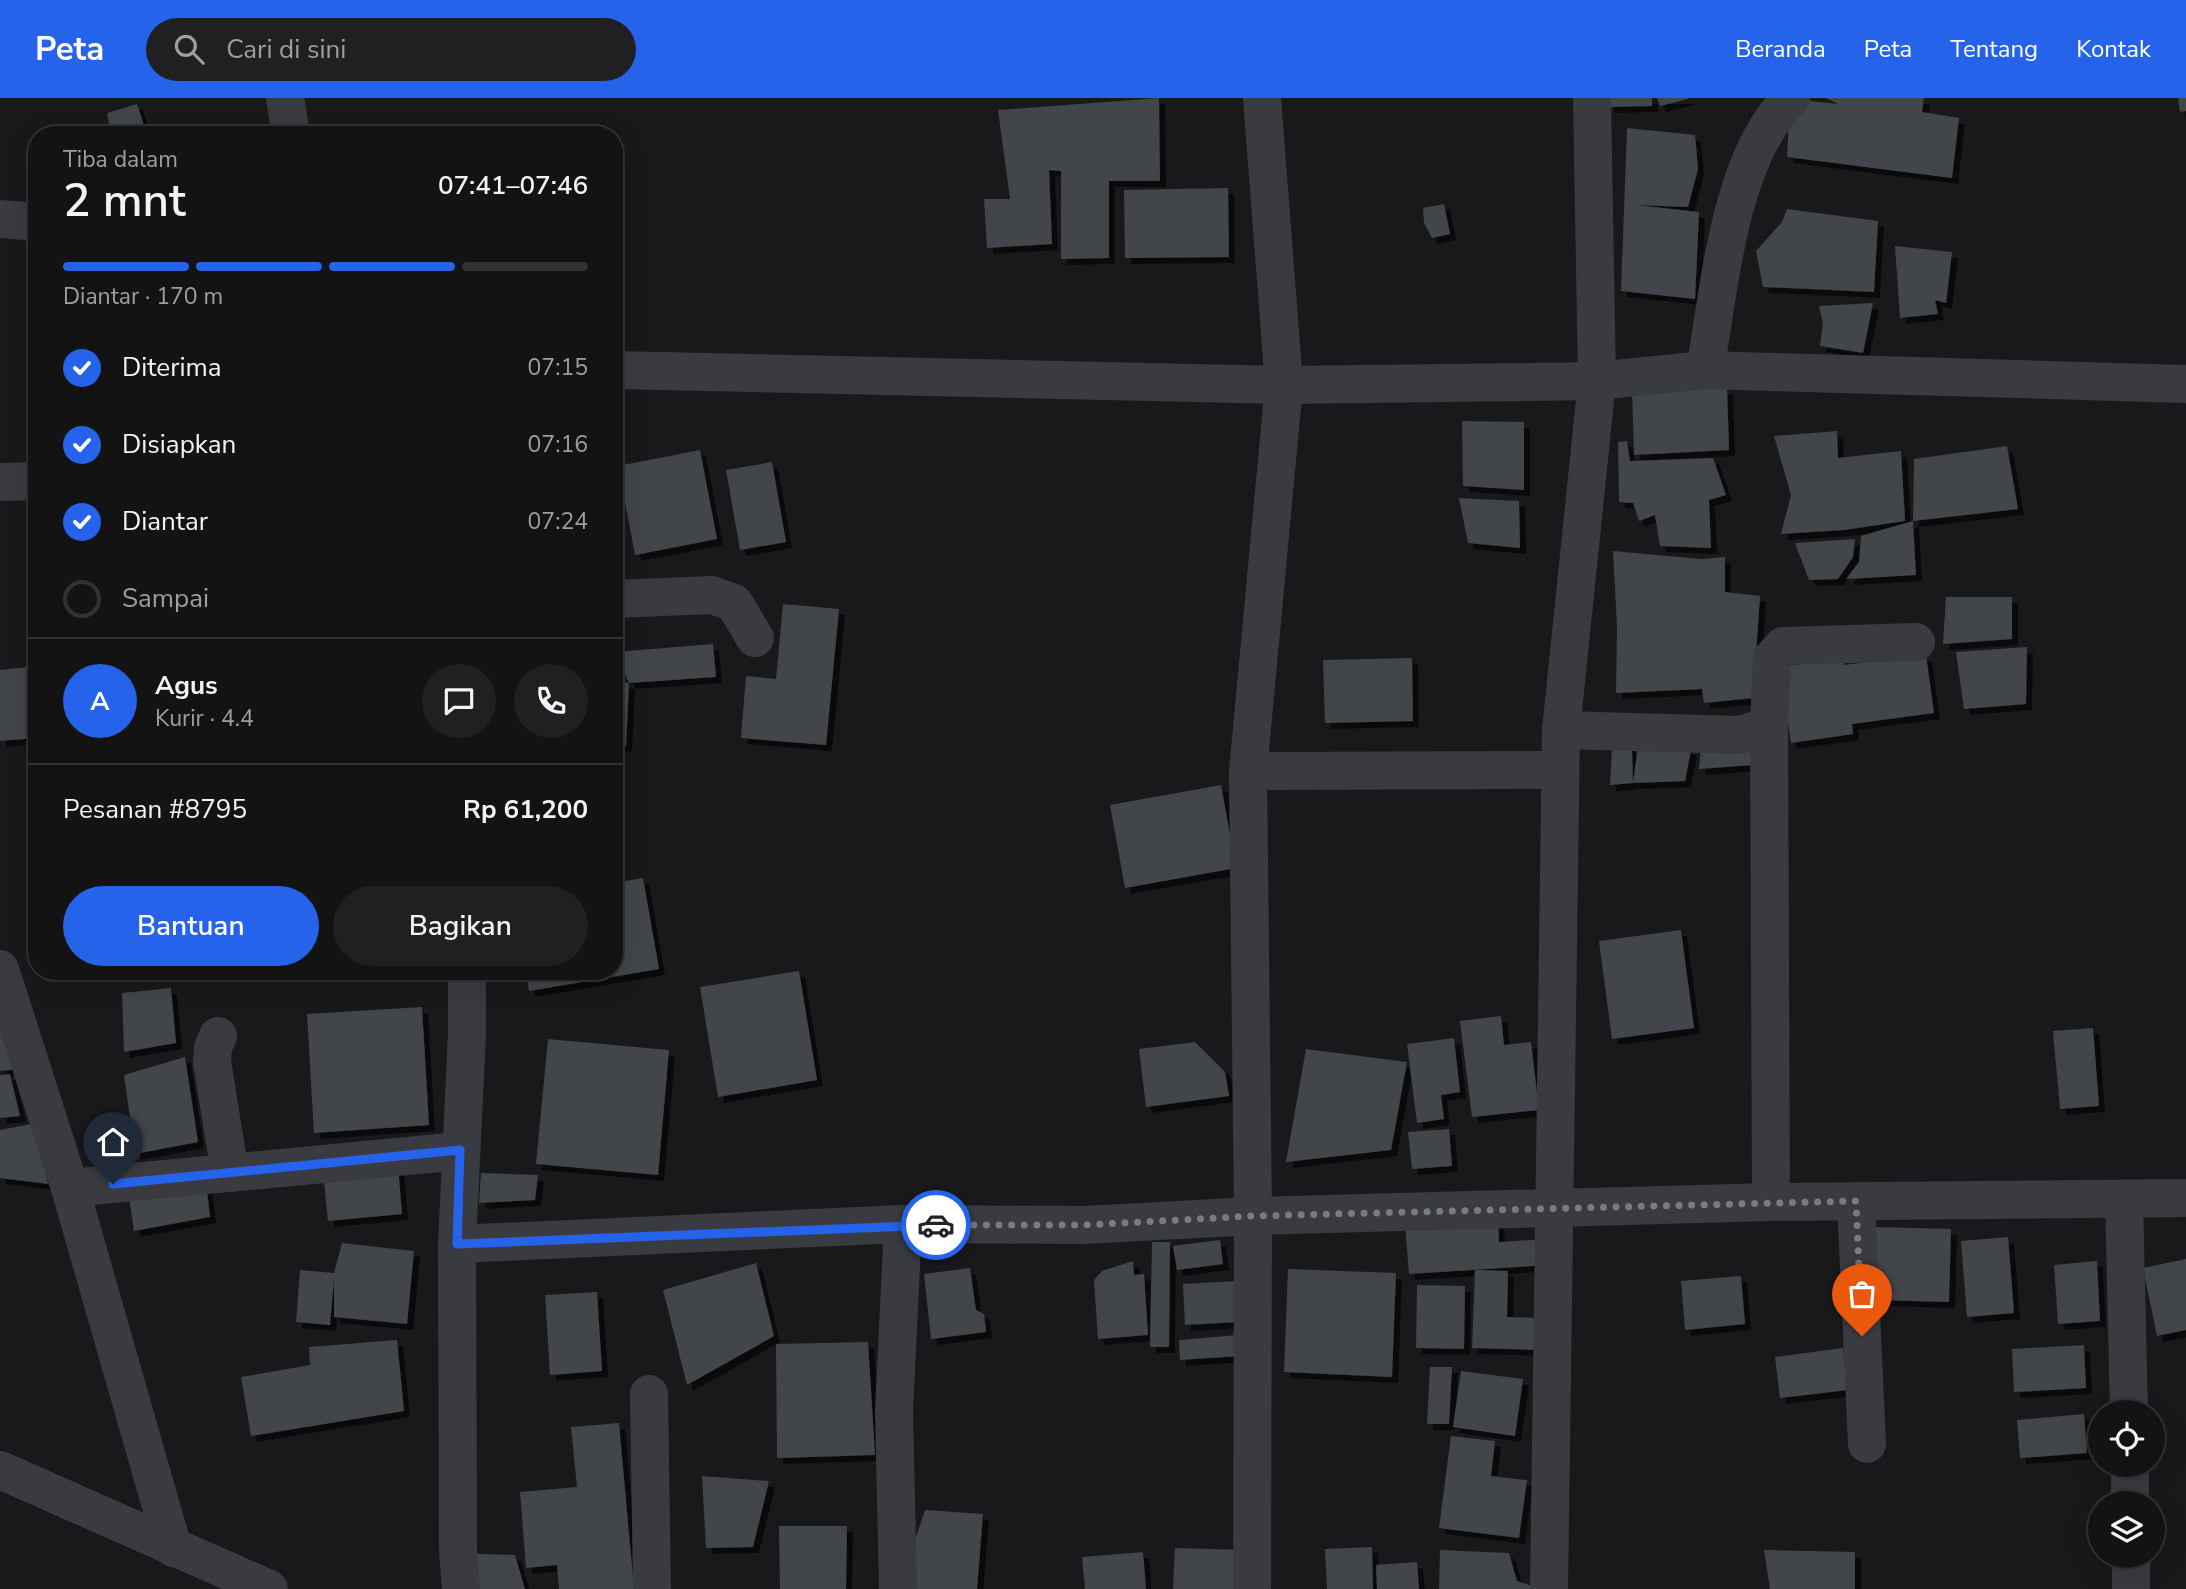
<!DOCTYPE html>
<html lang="id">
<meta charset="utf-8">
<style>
:root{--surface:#131314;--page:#202022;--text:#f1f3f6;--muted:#9d9ea0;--line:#323234;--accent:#2563eb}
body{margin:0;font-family:"Nunito Sans",sans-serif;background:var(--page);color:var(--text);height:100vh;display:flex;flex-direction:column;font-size:26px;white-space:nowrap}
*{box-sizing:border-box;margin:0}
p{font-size:23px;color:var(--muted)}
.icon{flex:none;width:38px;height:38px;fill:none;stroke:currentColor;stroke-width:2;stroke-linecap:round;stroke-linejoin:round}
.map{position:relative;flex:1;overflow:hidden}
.drawer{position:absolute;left:28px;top:28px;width:595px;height:854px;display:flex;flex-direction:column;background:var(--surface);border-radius:28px;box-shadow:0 7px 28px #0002,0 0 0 2px var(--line)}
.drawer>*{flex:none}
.buttons{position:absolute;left:2088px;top:1302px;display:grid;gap:14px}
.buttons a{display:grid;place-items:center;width:77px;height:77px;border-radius:50%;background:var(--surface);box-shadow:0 7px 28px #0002,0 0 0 2px var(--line);font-size:35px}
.pin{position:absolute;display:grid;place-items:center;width:60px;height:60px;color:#fff;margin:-72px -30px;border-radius:50% 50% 50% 0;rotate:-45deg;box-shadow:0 0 7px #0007}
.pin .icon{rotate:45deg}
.courier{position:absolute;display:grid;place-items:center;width:70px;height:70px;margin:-35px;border:5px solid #2563eb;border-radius:50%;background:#fff;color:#222;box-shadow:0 2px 9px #0007}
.overview em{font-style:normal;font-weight:600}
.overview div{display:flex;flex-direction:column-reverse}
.overview{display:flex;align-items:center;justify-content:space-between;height:119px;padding:0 35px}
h1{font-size:46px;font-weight:600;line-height:52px}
.bar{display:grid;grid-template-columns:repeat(4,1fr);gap:10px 7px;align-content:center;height:84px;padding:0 35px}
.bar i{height:9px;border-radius:5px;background:var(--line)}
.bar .on{background:var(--accent)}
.bar p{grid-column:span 4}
.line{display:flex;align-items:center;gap:18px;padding:0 35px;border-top:2px solid var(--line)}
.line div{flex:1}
.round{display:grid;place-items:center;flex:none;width:74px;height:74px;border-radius:37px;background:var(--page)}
ol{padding:0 35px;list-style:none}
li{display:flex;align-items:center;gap:21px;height:77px}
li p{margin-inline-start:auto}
li .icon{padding:7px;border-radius:50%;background:var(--accent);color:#fff;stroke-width:4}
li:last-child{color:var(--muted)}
li i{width:38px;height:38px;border:4px solid var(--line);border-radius:50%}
.primary-button{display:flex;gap:14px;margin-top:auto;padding:14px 35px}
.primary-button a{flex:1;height:80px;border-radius:42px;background:var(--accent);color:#fff;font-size:28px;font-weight:600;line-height:80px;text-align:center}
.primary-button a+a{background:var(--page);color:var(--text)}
header{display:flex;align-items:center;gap:42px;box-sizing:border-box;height:98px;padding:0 35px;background:var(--accent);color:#fff}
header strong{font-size:33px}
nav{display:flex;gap:38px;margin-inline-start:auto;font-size:24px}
.search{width:490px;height:63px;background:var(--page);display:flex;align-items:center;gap:18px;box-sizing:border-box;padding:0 24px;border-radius:38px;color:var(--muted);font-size:26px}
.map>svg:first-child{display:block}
</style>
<header>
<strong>Peta</strong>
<div class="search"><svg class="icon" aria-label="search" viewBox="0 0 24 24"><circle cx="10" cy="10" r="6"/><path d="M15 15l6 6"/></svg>Cari di sini</div>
<nav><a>Beranda</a><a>Peta</a><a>Tentang</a><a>Kontak</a></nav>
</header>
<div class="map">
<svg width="2186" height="1491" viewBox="0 0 2186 1491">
<defs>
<filter id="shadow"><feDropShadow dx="6" dy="6" stdDeviation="0" flood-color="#0009"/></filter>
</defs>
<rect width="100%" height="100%" fill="#19191b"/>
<!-- building -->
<g fill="#434448" filter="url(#shadow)">
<polygon points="1159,0 1160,83 1109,83 1109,160 1061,161 1061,73 1049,72 1052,146 987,150 984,101 1010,101 998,12"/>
<polygon points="1607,0 1652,0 1652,8 1608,9"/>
<polygon points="1657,0 1688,0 1688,1 1660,8"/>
<polygon points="1826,0 1924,0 1922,14 1959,20 1952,80 1787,59 1790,1 1838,6"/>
<polygon points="2178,0 2186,0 2186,13 2180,14"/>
<polygon points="137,6 147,37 111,37 107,15"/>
<polygon points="1627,30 1695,37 1698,71 1688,109 1635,107 1699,114 1695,201 1621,193"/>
<polygon points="230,31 231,37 165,37 165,35"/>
<polygon points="1228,90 1229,159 1125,160 1124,92"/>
<polygon points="1444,106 1450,136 1432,140 1424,125 1423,110"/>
<polygon points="1787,111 1878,123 1874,194 1763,189 1756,153 1782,124"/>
<polygon points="1895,148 1952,154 1946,205 1935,202 1938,216 1900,220"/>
<polygon points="1873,205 1863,255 1820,248 1823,225 1819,208"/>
<polygon points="1727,290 1729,352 1634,357 1632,294"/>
<polygon points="1462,323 1524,324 1524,392 1463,388"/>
<polygon points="1837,333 1838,360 1901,353 1905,423 1844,432 1781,436 1791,397 1774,338"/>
<polygon points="1627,343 1630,363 1713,360 1726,397 1709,402 1711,450 1660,448 1655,417 1639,423 1633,405 1619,404 1618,344"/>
<polygon points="2007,348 2018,411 1913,423 1916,477 1846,481 1859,464 1861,438 1913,423 1914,361"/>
<polygon points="700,352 717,441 635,457 618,368"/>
<polygon points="772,364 786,444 740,452 726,372"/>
<polygon points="1459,400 1519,403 1520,450 1468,445"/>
<polygon points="1855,441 1853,459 1838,481 1809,482 1795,445"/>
<polygon points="1613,453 1702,461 1725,459 1725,494 1760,498 1753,600 1704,605 1702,591 1616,595 1617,528"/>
<polygon points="1946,499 2012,499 2012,541 1943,546"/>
<polygon points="783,506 839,511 826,647 741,640 746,578 776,581"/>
<polygon points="713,546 716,579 629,585 615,554"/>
<polygon points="2027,549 2026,606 1964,611 1956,554"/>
<polygon points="1926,557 1934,615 1852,626 1853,636 1791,645 1780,569 1844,560 1844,567"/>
<polygon points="1412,560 1413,623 1325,625 1323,562"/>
<polygon points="37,568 37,640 0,643 0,572"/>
<polygon points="614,584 629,585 626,648 614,648"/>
<polygon points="1613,633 1632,652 1633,685 1610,687"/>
<polygon points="1640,634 1691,652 1685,683 1633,685"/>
<polygon points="1754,647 1752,667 1699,671 1701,649"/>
<polygon points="1221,687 1236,770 1125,790 1110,707"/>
<polygon points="643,780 659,871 529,893 526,873 614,873 614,785"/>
<polygon points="1681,832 1694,930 1612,941 1599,843"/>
<polygon points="799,873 817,982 718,999 700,889"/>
<polygon points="171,890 176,945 124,954 122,895"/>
<polygon points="422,909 429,1027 314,1035 307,916"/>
<polygon points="1501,918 1504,947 1531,944 1539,1012 1472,1019 1460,923"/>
<polygon points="2093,930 2099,1008 2060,1011 2053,933"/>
<polygon points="0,931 23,971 0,973"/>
<polygon points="1454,940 1460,994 1441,997 1444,1021 1417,1025 1407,946"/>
<polygon points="548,941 669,952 658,1077 536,1066"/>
<polygon points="1195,944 1225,974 1229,998 1146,1009 1139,951"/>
<polygon points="1306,951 1407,964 1391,1052 1286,1064"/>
<polygon points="185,959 198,1044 135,1056 124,977"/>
<polygon points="10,976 20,1018 0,1020 0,977"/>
<polygon points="37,1025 48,1086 0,1080 0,1032"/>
<polygon points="1449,1031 1452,1068 1412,1071 1408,1034"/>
<polygon points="398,1068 402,1116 328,1123 323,1073"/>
<polygon points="481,1075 538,1077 535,1102 479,1105"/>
<polygon points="206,1084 210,1119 134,1133 128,1092"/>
<polygon points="1498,1122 1499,1144 1547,1141 1548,1167 1409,1176 1405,1127"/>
<polygon points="1876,1129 1951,1131 1949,1204 1874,1202"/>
<polygon points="2008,1139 2014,1215 1967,1219 1961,1143"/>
<polygon points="1220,1142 1223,1166 1177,1172 1173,1148"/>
<polygon points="1152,1144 1170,1144 1169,1249 1150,1249"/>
<polygon points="342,1145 414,1153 407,1226 334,1219 334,1181 330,1227 296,1224 300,1172 334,1175"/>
<polygon points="2186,1161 2186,1232 2157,1238 2143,1170"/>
<polygon points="1133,1163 1134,1177 1144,1176 1148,1237 1098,1241 1094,1182 1102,1173"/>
<polygon points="2097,1163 2100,1223 2058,1226 2054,1167"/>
<polygon points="756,1165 774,1238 687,1287 663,1192"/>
<polygon points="970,1170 976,1212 984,1216 986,1234 931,1241 924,1176"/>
<polygon points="1288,1171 1396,1175 1392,1279 1284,1274"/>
<polygon points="1475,1172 1508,1173 1507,1219 1540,1220 1539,1252 1472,1250"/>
<polygon points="1741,1178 1745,1226 1685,1232 1681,1183"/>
<polygon points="1235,1183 1238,1224 1185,1227 1183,1186"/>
<polygon points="1417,1187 1465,1188 1464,1251 1416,1250"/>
<polygon points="597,1194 602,1273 550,1277 545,1197"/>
<polygon points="1238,1237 1240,1258 1180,1262 1179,1242"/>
<polygon points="397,1242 404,1313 251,1338 241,1279 310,1267 309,1249"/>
<polygon points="868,1244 875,1357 777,1360 776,1246"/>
<polygon points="2084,1247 2086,1290 2014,1294 2012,1251"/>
<polygon points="1843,1250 1848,1292 1780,1300 1775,1259"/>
<polygon points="1430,1269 1452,1269 1449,1326 1427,1326"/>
<polygon points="1461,1273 1523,1281 1515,1338 1453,1329"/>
<polygon points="2084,1316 2087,1355 2020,1360 2017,1322"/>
<polygon points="619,1325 634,1491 559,1491 557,1467 526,1470 520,1394 577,1389 571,1329"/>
<polygon points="1451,1338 1495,1343 1491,1378 1527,1382 1519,1440 1439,1430"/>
<polygon points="702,1378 769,1383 753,1449 706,1450"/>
<polygon points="925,1412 983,1416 977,1491 899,1491"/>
<polygon points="779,1428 847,1428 846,1491 780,1491"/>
<polygon points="1372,1449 1373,1491 1327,1491 1325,1451"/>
<polygon points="1175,1450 1247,1452 1246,1491 1173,1491"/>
<polygon points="1440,1452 1509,1455 1517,1483 1542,1491 1439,1491"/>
<polygon points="1764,1452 1855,1454 1855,1491 1770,1491"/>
<polygon points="1143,1454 1146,1491 1085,1491 1082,1459"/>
<polygon points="476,1456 515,1457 525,1491 476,1491"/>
<polygon points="1417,1464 1419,1491 1377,1491 1376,1467"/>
</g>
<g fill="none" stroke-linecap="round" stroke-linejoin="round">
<!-- minor -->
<g stroke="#3a3b40" stroke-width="38">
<polyline points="285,0 291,37"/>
<polyline points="0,121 37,124"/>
<polyline points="614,272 1284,287 1597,283 1705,272 2186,286"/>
<path d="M 1705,272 C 1720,189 1729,60 1791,0"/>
<polyline points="0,384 37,383"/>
<polyline points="614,501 712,497 734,505 755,540"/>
<polyline points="1769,628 1771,1104"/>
<polyline points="1561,632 1740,637 1769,628 1772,560 1783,548 1916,544"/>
<polyline points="1248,673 1560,672"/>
<polyline points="0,871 70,1090 173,1450"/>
<polyline points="218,938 213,949 212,964 230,1075"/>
<polyline points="70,1090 460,1053"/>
<polyline points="2124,1101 2129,1314"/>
<polyline points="1856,1103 1867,1346"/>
<polyline points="457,1146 903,1126 1084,1127 1253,1118 1771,1104 2186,1100"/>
<polyline points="649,1296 652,1491"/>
<polyline points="2130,1367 2130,1405"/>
<polyline points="0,1372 269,1491"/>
<polyline points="461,1491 458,1451 457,1146 467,936 467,873"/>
<polyline points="898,1491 894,1313 903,1126"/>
<polyline points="1252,1491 1253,1118 1248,673 1284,287 1262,0"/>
<polyline points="1549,1491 1561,632 1597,283 1592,0"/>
<polyline points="2131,1491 2131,1458"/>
</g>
</g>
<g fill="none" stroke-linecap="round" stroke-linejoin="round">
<!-- done -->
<polyline stroke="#787b83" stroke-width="7" stroke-dasharray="0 12.6" points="936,1127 1084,1127 1253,1118 1856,1103 1862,1238"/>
<!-- route -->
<polyline stroke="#2563eb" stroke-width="9" points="113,1086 460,1052 457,1146 936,1127"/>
</g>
</svg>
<div class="buttons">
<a><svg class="icon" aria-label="locate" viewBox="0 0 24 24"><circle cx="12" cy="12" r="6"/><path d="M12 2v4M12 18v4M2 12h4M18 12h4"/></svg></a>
<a><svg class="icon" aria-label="layers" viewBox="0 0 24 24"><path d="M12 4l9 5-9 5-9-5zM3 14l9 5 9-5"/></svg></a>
</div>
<div class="pin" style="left:1862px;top:1238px;background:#ea580c"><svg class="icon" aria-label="bag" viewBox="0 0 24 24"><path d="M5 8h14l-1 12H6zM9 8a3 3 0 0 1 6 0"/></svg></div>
<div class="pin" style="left:113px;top:1086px;background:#1f2937"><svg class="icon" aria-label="home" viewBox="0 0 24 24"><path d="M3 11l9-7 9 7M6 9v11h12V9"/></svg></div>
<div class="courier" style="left:936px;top:1127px"><svg class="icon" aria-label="car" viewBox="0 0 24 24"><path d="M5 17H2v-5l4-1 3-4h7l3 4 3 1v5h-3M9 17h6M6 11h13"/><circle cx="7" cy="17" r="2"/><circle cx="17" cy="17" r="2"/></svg></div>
<section class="drawer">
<div class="overview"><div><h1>2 mnt</h1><p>Tiba dalam</p></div><em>07:41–07:46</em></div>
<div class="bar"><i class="on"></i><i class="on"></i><i class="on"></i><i></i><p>Diantar · 170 m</p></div>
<ol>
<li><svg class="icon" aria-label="check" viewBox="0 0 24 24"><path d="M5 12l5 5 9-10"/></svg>Diterima<p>07:15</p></li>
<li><svg class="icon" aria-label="check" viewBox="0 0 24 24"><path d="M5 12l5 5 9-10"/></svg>Disiapkan<p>07:16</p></li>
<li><svg class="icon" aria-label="check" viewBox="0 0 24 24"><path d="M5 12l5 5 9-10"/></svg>Diantar<p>07:24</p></li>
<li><i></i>Sampai</li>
</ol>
<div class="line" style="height:126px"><b class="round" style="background:var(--accent);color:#fff">A</b><div><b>Agus</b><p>Kurir · 4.4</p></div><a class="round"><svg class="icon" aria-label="chat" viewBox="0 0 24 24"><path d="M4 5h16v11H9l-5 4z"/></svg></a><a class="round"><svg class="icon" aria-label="phone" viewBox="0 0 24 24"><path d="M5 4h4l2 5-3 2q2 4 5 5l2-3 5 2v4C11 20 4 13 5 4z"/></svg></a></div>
<div class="line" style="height:91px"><div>Pesanan #8795</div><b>Rp 61,200</b></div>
<div class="primary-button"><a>Bantuan</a><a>Bagikan</a></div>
</section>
</div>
